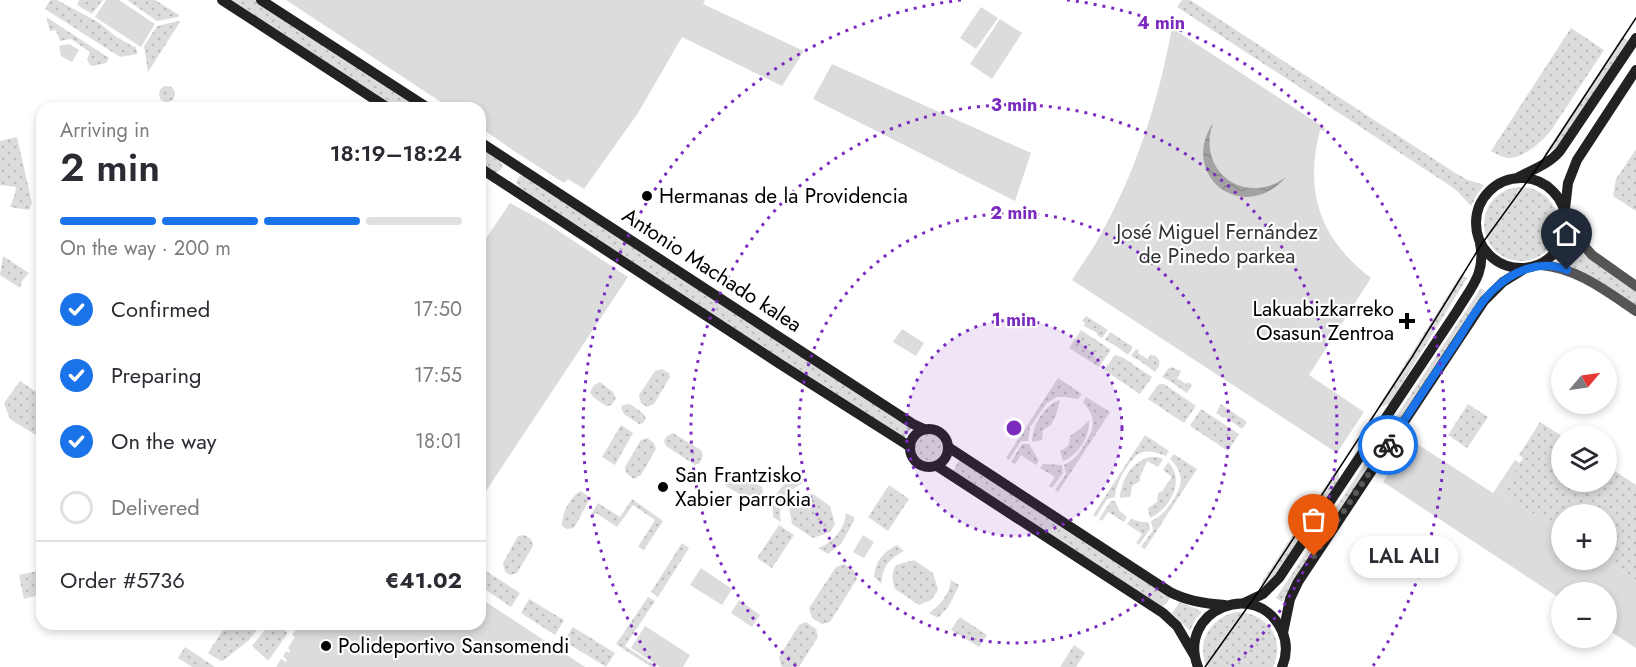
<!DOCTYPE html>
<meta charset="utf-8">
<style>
:root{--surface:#fff;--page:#f2f2f3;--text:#2b2b33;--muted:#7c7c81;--line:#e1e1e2;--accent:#1a73e8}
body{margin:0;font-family:Jost,sans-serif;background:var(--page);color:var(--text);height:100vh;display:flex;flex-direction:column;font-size:22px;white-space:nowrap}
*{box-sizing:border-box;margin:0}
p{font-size:20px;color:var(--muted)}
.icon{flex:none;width:33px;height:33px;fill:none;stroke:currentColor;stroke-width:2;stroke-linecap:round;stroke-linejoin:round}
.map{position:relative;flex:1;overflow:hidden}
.details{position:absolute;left:36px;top:102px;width:450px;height:528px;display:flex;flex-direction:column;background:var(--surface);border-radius:18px;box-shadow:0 3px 9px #0003}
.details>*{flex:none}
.needle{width:39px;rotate:61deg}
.tools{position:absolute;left:1551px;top:348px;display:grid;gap:12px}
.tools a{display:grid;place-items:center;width:66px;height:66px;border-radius:50%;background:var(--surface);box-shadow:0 3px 9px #0003;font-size:30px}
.pin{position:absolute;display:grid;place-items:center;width:51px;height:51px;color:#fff;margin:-62px -26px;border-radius:50% 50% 50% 0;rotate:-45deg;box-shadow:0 0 6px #0007}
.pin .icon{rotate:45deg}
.courier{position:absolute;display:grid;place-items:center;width:60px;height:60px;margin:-30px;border:4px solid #1a73e8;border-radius:50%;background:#fff;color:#222;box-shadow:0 2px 8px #0007}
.bubble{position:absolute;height:42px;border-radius:21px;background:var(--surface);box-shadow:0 3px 9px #0003;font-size:20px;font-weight:600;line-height:42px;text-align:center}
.summary em{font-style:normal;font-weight:600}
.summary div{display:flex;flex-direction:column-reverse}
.summary{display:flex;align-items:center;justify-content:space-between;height:102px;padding:0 24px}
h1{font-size:39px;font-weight:600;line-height:45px}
.bar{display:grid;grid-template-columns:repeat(4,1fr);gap:9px 6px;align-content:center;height:72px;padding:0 24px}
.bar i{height:8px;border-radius:4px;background:var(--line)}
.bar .current{background:var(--accent)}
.bar p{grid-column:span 4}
.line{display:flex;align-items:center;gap:15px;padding:0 24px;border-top:2px solid var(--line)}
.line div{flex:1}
ol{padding:0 24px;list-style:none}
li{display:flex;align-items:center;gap:18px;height:66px}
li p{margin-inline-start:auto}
li .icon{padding:6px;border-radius:50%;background:var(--accent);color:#fff;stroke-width:4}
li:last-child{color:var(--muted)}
li i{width:33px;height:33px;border:3px solid var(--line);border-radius:50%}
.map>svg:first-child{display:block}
</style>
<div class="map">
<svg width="1636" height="667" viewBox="0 0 1636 667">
<defs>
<pattern id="grass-dots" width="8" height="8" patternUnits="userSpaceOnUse" patternTransform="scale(1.5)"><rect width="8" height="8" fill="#dcdcdc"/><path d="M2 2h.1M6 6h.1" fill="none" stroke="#bbb" stroke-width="1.8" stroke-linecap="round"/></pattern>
<pattern id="water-waves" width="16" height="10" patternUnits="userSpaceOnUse" patternTransform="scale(1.5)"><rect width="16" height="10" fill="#a3a3a3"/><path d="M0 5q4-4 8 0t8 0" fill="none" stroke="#8b8b8b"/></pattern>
</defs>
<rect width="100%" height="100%" fill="#fff"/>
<!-- grass -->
<g fill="url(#grass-dots)">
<polygon points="50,0 57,0 98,22 115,36 134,47 135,46 137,51 137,54 120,57 45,9"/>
<polygon points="79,0 103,0 92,14 77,5"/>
<polygon points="127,0 155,0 179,15 178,17 157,21"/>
<polygon points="231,0 255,0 421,108 397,108"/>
<polygon points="1182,0 1190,0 1457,174 1468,180 1484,185 1476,196 1471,206 1458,192 1449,185 1177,7"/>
<polygon points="46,17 109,58 106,63 93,66 90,65 87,59 90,52 71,39 60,41 56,30 50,31"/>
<polygon points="179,21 180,22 148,72 144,46 157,26"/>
<path d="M 1571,28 L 1604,50 L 1550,132 C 1540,143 1525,157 1509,158 C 1503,158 1497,154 1491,151 Z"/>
<polygon points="1622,37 1629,41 1557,147 1544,155"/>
<circle cx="167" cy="94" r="8"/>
<polygon points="17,137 32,203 29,210 10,207 15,194 16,187 0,185 0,141"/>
<polygon points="480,147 499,159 503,167 499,171 495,173 480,162"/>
<polygon points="1636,149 1636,211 1613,196 1616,179"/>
<polygon points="520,176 523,176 912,427 903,440 519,187 516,182"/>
<circle cx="1521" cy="224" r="37"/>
<polygon points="1572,243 1584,255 1636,291 1636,307 1578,269 1561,263 1559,262"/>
<polygon points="3,256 29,273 22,281 20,288 0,275"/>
<polygon points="1461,274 1467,278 1390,403 1384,406 1378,407"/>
<polygon points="1481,288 1485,291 1386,442 1378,452 1374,450"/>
<polygon points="1086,316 1108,330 1102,338 1097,335 1097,333 1084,326 1085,323 1082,321"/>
<polygon points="1081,330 1111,350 1099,367 1069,348"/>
<polygon points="1110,332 1133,347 1128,355 1113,344 1112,344 1105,340"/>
<path d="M 1136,349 L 1139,351 L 1138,353 L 1148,359 L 1151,354 L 1154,356 L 1155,355 C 1162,362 1160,365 1155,372 L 1140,361 L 1131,356 Z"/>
<polygon points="1115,355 1122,357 1152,377 1140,394 1104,370"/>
<polygon points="1171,367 1181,371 1177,378 1186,384 1188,382 1192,385 1187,393 1170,381 1162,377 1168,369"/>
<polygon points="662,369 669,373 670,377 654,404 647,407 641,403 639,395 655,371"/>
<polygon points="1058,378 1082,394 1078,399 1065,397 1057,397 1047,403 1030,427 1028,441 1021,441 1009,460 1006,458"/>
<polygon points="20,381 42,396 42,439 10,419 4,403"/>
<polygon points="600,382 613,392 616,398 612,405 606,406 593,397 590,392 594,385"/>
<polygon points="1160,384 1164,384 1196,406 1184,423 1148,399 1157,386"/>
<path d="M 1086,397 L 1110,412 L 1058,492 L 1055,490 L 1066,474 L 1064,465 C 1074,460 1079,454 1084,445 C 1095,428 1097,418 1083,402 Z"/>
<path d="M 1060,400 L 1056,415 L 1051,425 L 1043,430 L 1042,440 L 1032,442 C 1032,426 1044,405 1060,400 Z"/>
<polygon points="630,404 644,414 646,419 643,423 639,424 624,414 621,408 623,405"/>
<polygon points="1221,404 1247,422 1242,429 1225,417 1224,418 1216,413"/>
<polygon points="1468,404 1488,417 1467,448 1448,435"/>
<polygon points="1201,409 1239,434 1228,451 1190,426"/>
<path d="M 1089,420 C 1090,436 1079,455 1063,461 L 1060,451 C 1068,447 1070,445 1070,436 L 1080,429 Z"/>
<polygon points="1540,422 1562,436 1562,482 1606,482 1607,466 1636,485 1636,580 1604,560 1606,560 1606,514 1562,514 1561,532 1501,493 1523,458 1519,455"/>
<polygon points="621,425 633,433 615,465 602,457"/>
<polygon points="673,433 701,450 703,455 700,463 695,465 666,446 664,441 667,436"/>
<circle cx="929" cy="448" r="15"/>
<path d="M 1145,435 L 1169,451 L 1166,456 C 1156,452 1147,449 1138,454 C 1127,464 1116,482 1115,497 L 1107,499 L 1096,517 L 1093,515 Z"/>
<polygon points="647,438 654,443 656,449 641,475 634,479 626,473 625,467 641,440"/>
<polygon points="1022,444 1029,444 1039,461 1036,465 1021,455 1015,464 1011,462"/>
<path d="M 1174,454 L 1197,469 L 1145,549 L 1141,547 L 1153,530 L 1151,521 C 1161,517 1165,511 1172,502 C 1183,485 1185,474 1170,459 Z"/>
<path d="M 1150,457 L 1157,457 L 1163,459 L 1158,467 L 1147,461 L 1140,477 L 1140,481 L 1132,486 L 1130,497 L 1120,498 C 1121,480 1132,461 1150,457 Z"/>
<polygon points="960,459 1172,596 1163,607 953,471"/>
<path d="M 1168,462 C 1186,480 1170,509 1150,518 L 1148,508 L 1157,502 L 1158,493 L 1162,491 L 1172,477 L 1163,470 Z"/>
<polygon points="1366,462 1370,465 1300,571 1282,602 1276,598"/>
<polygon points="1043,464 1062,465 1063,473 1052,488 1049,486 1055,477 1040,468"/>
<polygon points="1338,467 1339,473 1339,480 1273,577 1263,585 1261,583"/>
<polygon points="734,470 762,487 763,492 759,499 753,502 726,486 723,480 729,472"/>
<path d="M 795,478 L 803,483 C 786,492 777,501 781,522 L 773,517 C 771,499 778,486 795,478 Z"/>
<polygon points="889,485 909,499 888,531 868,517"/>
<path d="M 581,491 L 588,496 L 588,502 L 574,528 L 567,529 L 562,526 C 561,515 571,495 581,491 Z"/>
<path d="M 813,494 L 830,506 L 835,524 L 830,532 L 813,538 L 792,524 L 789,507 C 796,495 799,495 813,494 Z"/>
<polygon points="632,499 663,521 644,550 638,547 655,520 633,505 617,527 596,513 592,518 590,516 598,503 620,517"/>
<polygon points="1111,501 1115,501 1119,510 1127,517 1124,522 1108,512 1102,521 1099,519"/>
<path d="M 846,513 L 854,517 L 854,521 L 841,544 L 828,554 L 818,548 C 833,543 845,528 846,513 Z"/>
<polygon points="1131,519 1142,522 1148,522 1150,529 1139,545 1136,543 1142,534 1127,524"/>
<polygon points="779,525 794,535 772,568 757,558"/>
<polygon points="524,535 531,539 533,546 517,573 510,575 505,572 503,563 518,536"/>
<polygon points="682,543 689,548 658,597 651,592"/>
<path d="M 897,545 L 904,551 C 891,558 881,567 882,584 L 874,577 C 875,561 883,552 897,545 Z"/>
<path d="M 914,560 L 933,573 L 938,590 L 931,600 L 919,605 L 895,589 C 892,579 891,574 896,565 Z"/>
<polygon points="844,564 854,570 857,579 830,622 822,624 812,618 809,608 836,567"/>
<polygon points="480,567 520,593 511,607 480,586"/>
<polygon points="42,570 42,589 38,595 24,599 19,575"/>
<path d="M 951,580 L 959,585 L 958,588 L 948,607 L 938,618 L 929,613 C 940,606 950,593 951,580 Z"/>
<polygon points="648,597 655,601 625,646 657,667 651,667 616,644"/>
<polygon points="529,599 564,620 555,635 521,613"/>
<polygon points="1180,602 1201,611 1201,613 1195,620 1190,631 1172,613"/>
<path d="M 1237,612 C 1267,613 1286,638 1273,667 L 1207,667 C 1195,642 1211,617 1237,612 Z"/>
<polygon points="960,617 987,635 979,647 951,630"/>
<polygon points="806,622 816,629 818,637 799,667 783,667 781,666 779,657 799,625"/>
<polygon points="227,624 262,624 249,640 224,660 221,661 208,653"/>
<polygon points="270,624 274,624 287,632 287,634 269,660 266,659 252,646"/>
<polygon points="573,627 615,653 606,667 564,641"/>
<polygon points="1074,645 1085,653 1076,667 1060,667"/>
<polygon points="185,647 215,667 192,667 178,658"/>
</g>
<!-- park -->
<g fill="#dcdcdc">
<polygon points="106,0 119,0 155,24 141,47 95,17"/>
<polygon points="286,0 705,0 703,4 804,51 782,86 682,37 638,113 584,189 568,179 564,183 514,151 480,127 480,108 450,108"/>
<polygon points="981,7 998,18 976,49 960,38"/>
<polygon points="1000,19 1022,33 992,79 970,64"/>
<path d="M 1172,28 L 1325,128 L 1324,131 L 1320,130 C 1304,192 1320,239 1371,278 L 1309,375 L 1364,412 L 1337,453 L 1072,280 C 1080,267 1089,255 1097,241 C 1135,175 1158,103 1172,28 Z"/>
<polygon points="69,44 79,50 72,62 61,56 59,46"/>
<polygon points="832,64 1031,153 1015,201 813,99"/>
<polygon points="510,203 545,222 628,277 480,500 480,247"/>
<polygon points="902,329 924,343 916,356 893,342"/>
<polygon points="1411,440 1493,493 1515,460 1520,463 1501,493 1561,532 1562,560 1604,560 1636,580 1636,648 1607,629 1606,592 1562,592 1561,599 1383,482"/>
<polygon points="863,535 874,542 864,558 853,552"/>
<polygon points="701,568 732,589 722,605 690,585"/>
<polygon points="480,598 585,667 276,667 281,659 286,662 287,660 283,656 286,651 289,653 290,650 288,648 295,637 292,635 300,624 480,624"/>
<polygon points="739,600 760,615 752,627 731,613"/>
<polygon points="645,626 690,655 683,667 660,667 631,648"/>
</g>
<!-- water -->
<path fill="url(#water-waves)" d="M 1213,123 C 1196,172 1245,207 1286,177 C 1244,226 1178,176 1213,123 Z"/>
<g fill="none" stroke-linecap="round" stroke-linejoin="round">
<!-- tertiary -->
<g stroke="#555" stroke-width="10">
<polyline points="1566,218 1578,239 1592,255 1636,286"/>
<path d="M 1541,265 C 1577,268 1606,291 1636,311"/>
</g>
<!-- secondary -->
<g stroke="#222" stroke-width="10">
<polyline points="222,0 388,108"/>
<polyline points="261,0 428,108"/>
<polyline points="480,142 913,424 924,429"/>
<polyline points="480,168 780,364 909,446"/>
<path d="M 1519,177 C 1534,169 1549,164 1560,151 L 1636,38"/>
<circle cx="1521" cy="223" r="45"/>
<polyline points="1565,209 1568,183 1577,160 1636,70"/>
<circle cx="929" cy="448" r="19"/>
<path d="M 948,447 L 1170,592 C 1187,601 1206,604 1225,605"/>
<polyline points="937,466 1163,613 1177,626 1194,655"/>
<path d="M 1244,603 L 1263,594 L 1279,578 L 1457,311 C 1472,286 1486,273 1480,243"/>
<polyline points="1283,633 1290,599 1298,582 1484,301 1503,282 1524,269"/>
<path d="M 1198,667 C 1176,610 1258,577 1282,631 C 1287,642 1287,655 1282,667"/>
</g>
<!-- tram -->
<polyline stroke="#000" stroke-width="1.5" points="1205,667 1259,591 1412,357 1481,245 1542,161 1636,18"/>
</g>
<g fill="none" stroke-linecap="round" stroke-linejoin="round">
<!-- done -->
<polyline stroke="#595959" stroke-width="6" stroke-dasharray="0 10.8" points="1314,556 1388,445"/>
<!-- route -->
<path stroke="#1a73e8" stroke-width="8" d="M 1388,445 C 1411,410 1434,375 1457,341 C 1468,324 1478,305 1492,291 C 1512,271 1540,259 1567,270"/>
</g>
<!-- distance rings -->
<circle cx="1014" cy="428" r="108" fill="#7b2cbf" fill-opacity=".12"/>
<g fill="none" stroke="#7b2cbf" stroke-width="3" stroke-dasharray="3 6">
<circle cx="1014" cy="428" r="108"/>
<circle cx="1014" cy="428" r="215"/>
<path d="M796 666A323 323 0 1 1 1232 666"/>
<path d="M655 666A431 431 0 0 1 961 0M1067 0A431 431 0 0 1 1373 666"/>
</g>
<!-- markers -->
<g fill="#000" stroke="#fff" stroke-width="2">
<circle cx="647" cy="196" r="6"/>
<path d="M1404 312h6v6h6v6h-6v6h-6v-6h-6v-6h6z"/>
<circle cx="663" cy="487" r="6"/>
<circle cx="326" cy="646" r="6"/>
</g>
<g text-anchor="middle" stroke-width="4.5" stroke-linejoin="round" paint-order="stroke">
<!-- poi labels -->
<g font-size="21" fill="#000" stroke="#fff" text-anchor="start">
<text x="659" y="203">Hermanas de la Providencia</text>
<text x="1394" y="316" text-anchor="end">Lakuabizkarreko<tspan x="1394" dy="24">Osasun Zentroa</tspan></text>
<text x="675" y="482">San Frantzisko<tspan x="675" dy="24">Xabier parrokia</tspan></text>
<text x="338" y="653">Polideportivo Sansomendi</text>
</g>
<!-- park labels -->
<g font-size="21" fill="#333" stroke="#fff">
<text x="1217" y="239">José Miguel Fernández<tspan x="1217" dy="24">de Pinedo parkea</tspan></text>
</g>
<!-- street labels -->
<g font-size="21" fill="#000" stroke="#fff">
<text transform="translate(712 270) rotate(33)" y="7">Antonio Machado kalea</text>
</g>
</g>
<circle cx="1014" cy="428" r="9" fill="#7b2cbf" stroke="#fff" stroke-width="3"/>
<g font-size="18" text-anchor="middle" font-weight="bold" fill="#7b2cbf" stroke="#fff" stroke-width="4.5" stroke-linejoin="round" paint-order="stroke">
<text x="1161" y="29">4 min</text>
<text x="1014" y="111">3 min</text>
<text x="1014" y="219">2 min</text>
<text x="1014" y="326">1 min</text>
</g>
</svg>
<div class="tools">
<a><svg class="needle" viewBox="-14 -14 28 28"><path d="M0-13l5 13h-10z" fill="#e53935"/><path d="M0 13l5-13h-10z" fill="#7c7c81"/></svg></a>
<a><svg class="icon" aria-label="layers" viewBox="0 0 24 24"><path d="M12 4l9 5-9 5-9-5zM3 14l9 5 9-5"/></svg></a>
<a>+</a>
<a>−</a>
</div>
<div class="pin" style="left:1314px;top:556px;background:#ea580c"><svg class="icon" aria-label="bag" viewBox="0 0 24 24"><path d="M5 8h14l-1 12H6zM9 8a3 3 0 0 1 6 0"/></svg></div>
<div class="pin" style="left:1567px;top:270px;background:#1f2937"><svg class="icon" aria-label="home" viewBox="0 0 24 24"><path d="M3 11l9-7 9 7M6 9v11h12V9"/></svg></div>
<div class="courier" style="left:1388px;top:445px"><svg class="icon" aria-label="bike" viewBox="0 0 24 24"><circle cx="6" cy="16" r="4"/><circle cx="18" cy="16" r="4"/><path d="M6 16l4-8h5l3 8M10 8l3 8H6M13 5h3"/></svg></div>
<div class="bubble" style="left:1350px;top:536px;width:108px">LAL ALI</div>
<section class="details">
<div class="summary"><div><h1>2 min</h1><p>Arriving in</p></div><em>18:19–18:24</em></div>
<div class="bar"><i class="current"></i><i class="current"></i><i class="current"></i><i></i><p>On the way · 200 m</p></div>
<ol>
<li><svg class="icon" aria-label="check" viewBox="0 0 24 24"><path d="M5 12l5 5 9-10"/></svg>Confirmed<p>17:50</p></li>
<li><svg class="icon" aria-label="check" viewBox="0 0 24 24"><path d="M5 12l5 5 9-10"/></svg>Preparing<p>17:55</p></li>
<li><svg class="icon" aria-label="check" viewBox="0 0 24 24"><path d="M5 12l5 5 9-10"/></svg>On the way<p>18:01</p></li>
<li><i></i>Delivered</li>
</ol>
<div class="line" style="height:78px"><div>Order #5736</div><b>€41.02</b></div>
</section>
</div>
